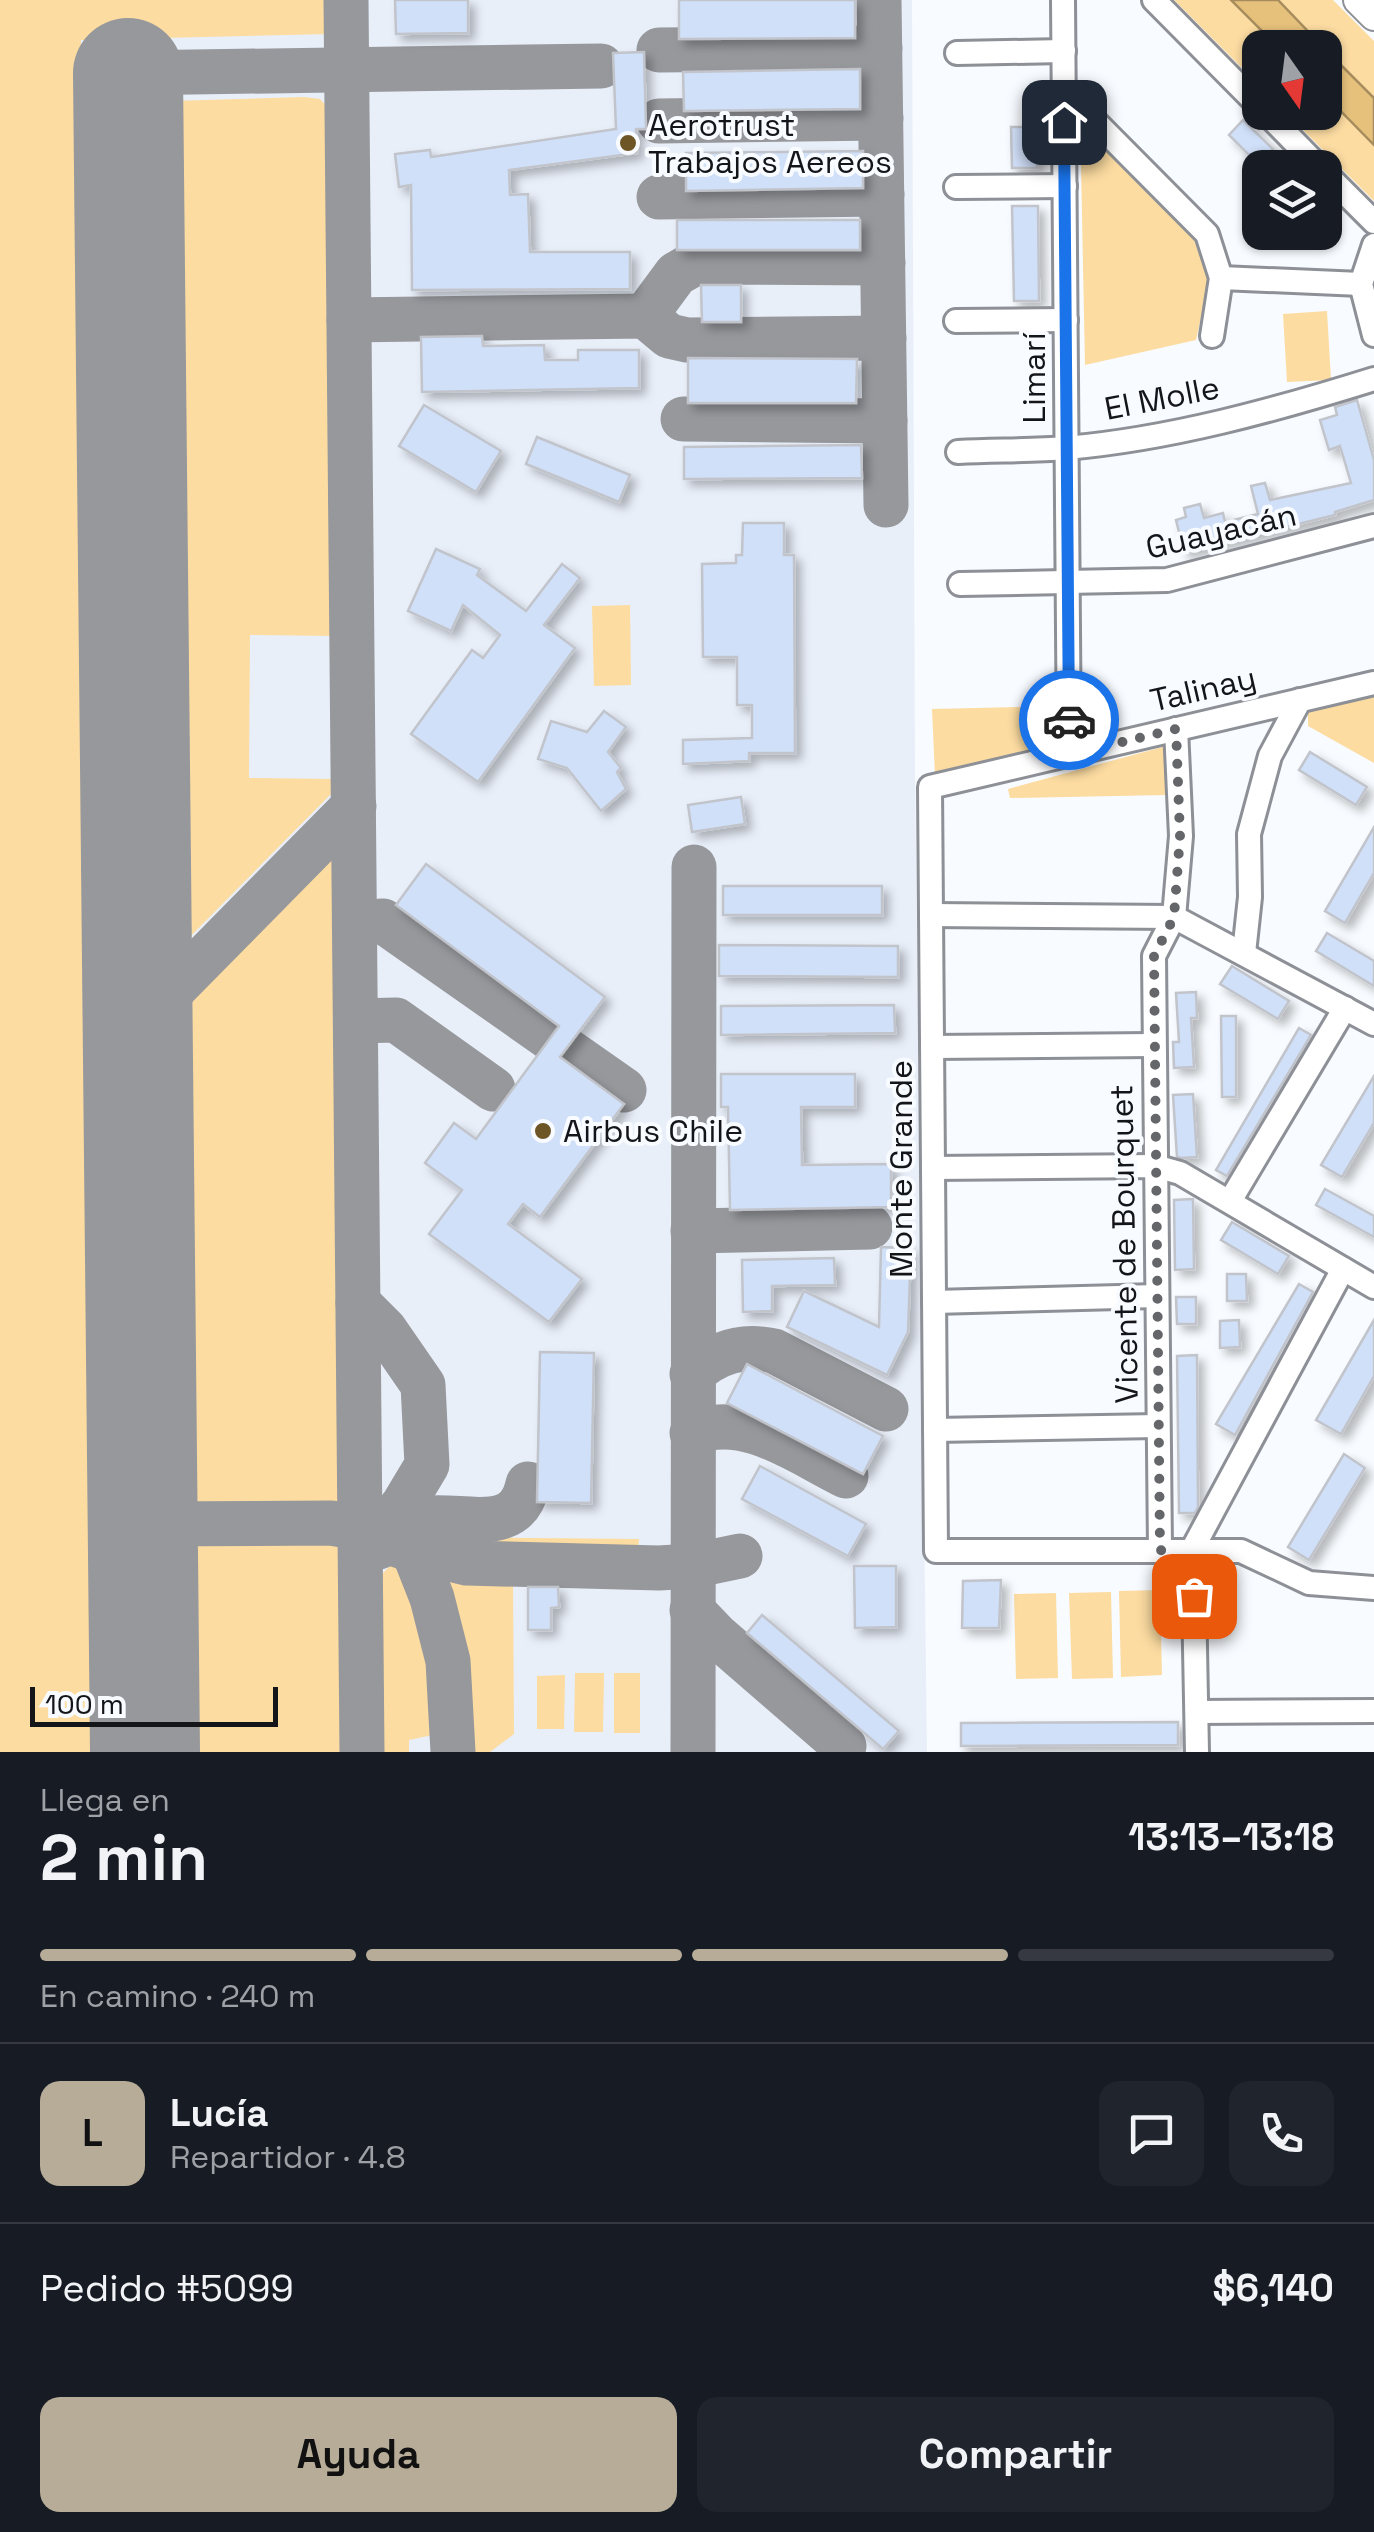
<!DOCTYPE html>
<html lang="es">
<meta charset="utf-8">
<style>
:root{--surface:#171b24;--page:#20242c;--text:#f1f3f6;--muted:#9ea1a6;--line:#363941;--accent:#b6ac98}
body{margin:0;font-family:"Space Grotesk",sans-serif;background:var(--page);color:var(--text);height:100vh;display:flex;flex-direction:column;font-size:38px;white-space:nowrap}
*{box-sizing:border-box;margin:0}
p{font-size:32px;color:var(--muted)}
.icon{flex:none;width:55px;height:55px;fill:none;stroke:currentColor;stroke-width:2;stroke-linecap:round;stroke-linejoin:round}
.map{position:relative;height:1752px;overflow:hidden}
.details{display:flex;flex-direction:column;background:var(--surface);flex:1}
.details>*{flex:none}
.needle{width:65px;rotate:166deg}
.tools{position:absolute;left:1242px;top:30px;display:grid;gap:20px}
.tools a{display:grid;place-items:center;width:100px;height:100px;border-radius:20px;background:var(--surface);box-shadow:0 2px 8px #0004;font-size:50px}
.scale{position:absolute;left:30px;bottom:25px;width:248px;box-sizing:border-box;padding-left:10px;border:5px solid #141518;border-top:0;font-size:28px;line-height:35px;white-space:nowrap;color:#141518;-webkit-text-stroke:8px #f8fbff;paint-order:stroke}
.pin{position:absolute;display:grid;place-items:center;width:85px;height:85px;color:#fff;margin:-42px;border-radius:20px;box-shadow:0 5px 15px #0006}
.courier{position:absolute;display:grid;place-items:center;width:100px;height:100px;margin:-50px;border:8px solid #1a73e8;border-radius:50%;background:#fff;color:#222;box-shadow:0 2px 12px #0007}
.headline em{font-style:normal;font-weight:600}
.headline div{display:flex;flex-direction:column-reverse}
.headline{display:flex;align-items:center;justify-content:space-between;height:170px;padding:0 40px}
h1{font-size:65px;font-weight:600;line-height:75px}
.bar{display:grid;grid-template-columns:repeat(4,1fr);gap:15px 10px;align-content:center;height:120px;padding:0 40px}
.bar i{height:12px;border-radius:8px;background:var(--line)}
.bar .active{background:var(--accent)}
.bar p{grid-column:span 4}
.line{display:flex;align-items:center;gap:25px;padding:0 40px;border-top:2px solid var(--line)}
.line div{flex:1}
.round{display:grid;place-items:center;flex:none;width:105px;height:105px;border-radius:20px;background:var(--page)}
.button{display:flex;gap:20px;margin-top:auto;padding:20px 40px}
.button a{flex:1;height:115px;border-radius:20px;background:var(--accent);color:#111;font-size:40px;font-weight:600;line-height:115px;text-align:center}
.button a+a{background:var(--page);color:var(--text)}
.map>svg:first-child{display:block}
</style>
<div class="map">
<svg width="1374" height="1752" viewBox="0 0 1374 1752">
<defs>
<filter id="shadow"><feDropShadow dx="6" dy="6" stdDeviation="5" flood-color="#0004"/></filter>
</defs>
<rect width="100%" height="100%" fill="#f8fbff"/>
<!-- built -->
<polygon fill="#e9eff9" points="0,0 912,0 915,769 927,1752 0,1752"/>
<!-- green -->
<g fill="#fcdca1">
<polygon points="0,0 330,0 332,34 81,40 98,1752 0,1752"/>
<polygon points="1174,0 1231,0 1278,47 1260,48 1260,86"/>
<polygon points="1278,0 1333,0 1374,41 1374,98"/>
<polygon points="1325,95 1374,145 1374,201 1286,113 1325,112"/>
<polygon points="304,97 320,99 330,110 334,636 250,635 249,778 334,779 331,794 181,946 165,945 158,114 171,101"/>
<polygon points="1080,115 1199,238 1210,277 1196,340 1085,365"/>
<polygon points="1327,311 1331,380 1287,382 1283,314"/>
<polygon points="630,605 631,685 594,686 592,606"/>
<polygon points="1374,695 1374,763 1308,726 1308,709"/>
<polygon points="1057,706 1059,751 935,776 932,709"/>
<polygon points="1166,746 1167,795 1010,798 1008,789"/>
<polygon points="328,848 338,853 341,1324 349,1508 178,1507 168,1033 188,987 318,851"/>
<polygon points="437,1537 639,1539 638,1550 458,1549"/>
<polygon points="177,1540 344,1540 353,1550 347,1638 349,1752 180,1752"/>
<polygon points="391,1565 403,1565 424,1600 440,1671 447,1732 409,1740 409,1752 372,1752 372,1595 380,1576"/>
<polygon points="431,1567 513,1578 514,1734 490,1752 466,1752 454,1655"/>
<polygon points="1160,1590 1162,1675 1121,1677 1119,1591"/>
<polygon points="1111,1592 1113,1678 1072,1679 1069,1593"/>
<polygon points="1056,1593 1058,1678 1016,1679 1014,1594"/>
<polygon points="575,1673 604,1673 603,1732 574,1732"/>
<rect x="614" y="1673" width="26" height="60"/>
<polygon points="565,1675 564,1729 537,1729 537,1676"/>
</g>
<!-- water -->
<g fill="#e6c17c" stroke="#a78d5e" stroke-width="2.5">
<polygon points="1231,0 1278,0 1323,47 1278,47"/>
<polygon points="1325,49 1374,98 1374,145 1325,95"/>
</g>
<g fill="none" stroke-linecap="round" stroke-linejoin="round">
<!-- taxiway -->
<g stroke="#96989c" stroke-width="45">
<polyline points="346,0 362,1752"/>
<polyline points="879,0 886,505"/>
<polyline points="659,50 880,48"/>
<polyline points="128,73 601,66"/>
<polyline points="659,121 881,118"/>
<polyline points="659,197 882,194"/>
<polyline points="645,316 676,274 697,262 883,263"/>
<polyline points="349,320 645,316 669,336 687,340 884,338"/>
<polyline points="683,419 885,421"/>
<polyline points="355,923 383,921 624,1090"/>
<polyline points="356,1021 396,1020 493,1089"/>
<polyline points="137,1026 354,806"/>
<polyline points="693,1231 870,1227"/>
<polyline points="358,1303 385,1330 423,1385 427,1465 403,1505 361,1556"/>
<path d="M 692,1374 C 716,1352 742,1344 774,1351 L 886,1409"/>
<path d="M 692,1433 C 745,1411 799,1453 846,1476"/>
<polyline points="142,1524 331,1523 360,1528 376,1538 413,1550 467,1563 659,1568 692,1566 740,1556"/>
<path d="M 379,1547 C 389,1536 403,1522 418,1519 C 461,1511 516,1540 528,1484"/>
<polyline points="413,1550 432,1598 448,1661 453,1752"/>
<polyline points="692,1610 717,1636 844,1746"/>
<polyline points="693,1752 694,867"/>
</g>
<!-- runway -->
<polyline stroke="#96989c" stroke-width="110" points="128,73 145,1752"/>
</g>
<!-- building -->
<g fill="#d1e0f9" stroke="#c1c4cb" stroke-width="2.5" filter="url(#shadow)">
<polygon points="395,0 468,0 468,33 396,34"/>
<polygon points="679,0 855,0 855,38 679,39"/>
<polygon points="644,52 646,129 636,129 637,153 509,170 510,195 528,194 530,252 630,252 630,289 412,290 411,185 399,187 395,154 430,150 431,157 616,129 613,53"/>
<polygon points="860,69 860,109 684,111 683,72"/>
<polygon points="1243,120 1273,149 1258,164 1229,135"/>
<polygon points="1011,127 1037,127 1037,168 1012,168"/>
<polygon points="863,151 863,188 686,191 686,153"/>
<polygon points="1012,206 1038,206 1039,301 1014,301"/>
<rect x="677" y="220" width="183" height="30"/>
<polygon points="701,285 741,285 741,322 702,322"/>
<polygon points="482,336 483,346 544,345 545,360 578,360 578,350 639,350 639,388 422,392 421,337"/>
<polygon points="688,358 857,359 856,403 688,403"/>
<polygon points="1357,400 1374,460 1374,500 1335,512 1335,515 1184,552 1176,520 1186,517 1184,508 1200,504 1204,518 1223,513 1225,522 1258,514 1251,486 1265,483 1270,500 1351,483 1340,446 1329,450 1320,420 1337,415 1335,407"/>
<polygon points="424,405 501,451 476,492 399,446"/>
<polygon points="537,437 630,475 619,502 526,464"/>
<polygon points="861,445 862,478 684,479 684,447"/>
<polygon points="743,523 784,523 784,555 794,555 795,753 749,753 749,761 683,764 683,740 752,738 752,705 737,705 737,657 703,657 702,564 736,563 736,555 742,555"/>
<polygon points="436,549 480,569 477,575 526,611 562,564 580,578 544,625 575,648 478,782 411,734 472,650 483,658 500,635 463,605 451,631 408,611"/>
<polygon points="604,711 626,727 608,752 621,768 617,772 626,789 601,811 567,768 538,759 551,721 587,732"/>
<polygon points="1310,752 1367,787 1356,805 1299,770"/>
<polygon points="741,797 745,824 692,832 688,805"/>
<polygon points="1374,827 1374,873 1345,923 1325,911"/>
<polygon points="426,864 605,997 560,1057 624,1104 540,1217 523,1204 508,1224 582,1279 549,1322 429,1234 462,1190 425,1163 454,1123 476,1139 559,1026 396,905"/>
<rect x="723" y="886" width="159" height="29"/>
<polygon points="1327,933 1374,961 1374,986 1316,951"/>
<polygon points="719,945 898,946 898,977 719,976"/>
<polygon points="1232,966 1289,1001 1278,1019 1220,984"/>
<polygon points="1196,992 1197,1018 1191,1018 1194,1067 1174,1068 1173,1042 1179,1042 1176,993"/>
<polygon points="894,1005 895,1033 721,1035 721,1006"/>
<polygon points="1221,1016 1236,1016 1236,1097 1222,1097"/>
<polygon points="1299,1028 1311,1035 1227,1176 1216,1170"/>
<polygon points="721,1074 855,1074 855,1107 801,1107 802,1165 891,1164 891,1207 730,1210 728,1107 721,1107"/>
<polygon points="1374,1076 1374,1123 1342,1177 1321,1165"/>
<polygon points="1193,1094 1197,1157 1182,1158 1177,1157 1173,1095"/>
<polygon points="1325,1189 1374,1216 1374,1237 1316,1205"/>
<polygon points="1193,1199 1194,1269 1175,1270 1174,1200"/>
<polygon points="1232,1222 1289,1256 1278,1274 1221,1240"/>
<polygon points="881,1247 911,1248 908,1332 887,1375 787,1327 804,1291 879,1327"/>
<polygon points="834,1258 835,1285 772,1286 772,1311 743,1312 742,1260"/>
<polygon points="1227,1274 1246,1274 1247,1301 1227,1301"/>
<polygon points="1299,1284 1313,1292 1235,1435 1216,1424"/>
<polygon points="1176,1297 1196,1297 1196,1324 1177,1324"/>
<polygon points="1239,1320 1240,1347 1220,1348 1220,1321"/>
<polygon points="1374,1320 1374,1376 1341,1434 1316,1420"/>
<polygon points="540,1352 594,1353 591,1503 537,1502"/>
<polygon points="1197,1355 1198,1507 1195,1513 1179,1513 1177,1356"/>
<polygon points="747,1364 883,1436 863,1474 727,1403"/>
<polygon points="1344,1454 1365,1468 1309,1560 1288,1547"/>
<polygon points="760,1466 866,1524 848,1556 742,1499"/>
<polygon points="854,1566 896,1566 896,1627 855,1628"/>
<polygon points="1001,1580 999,1628 962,1628 963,1581"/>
<polygon points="528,1587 558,1587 559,1607 551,1608 551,1630 528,1630"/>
<polygon points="762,1615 899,1731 883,1749 747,1633"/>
<polygon points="1178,1722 1178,1745 961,1746 961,1723"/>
</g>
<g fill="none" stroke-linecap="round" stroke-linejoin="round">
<!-- minor casing -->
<g stroke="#8d9096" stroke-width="28">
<g id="minor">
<polyline points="1063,0 1069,755"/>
<polyline points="1154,0 1260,107"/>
<polyline points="957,53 1064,51"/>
<polyline points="1064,90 1207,234 1221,278 1212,336"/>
<polyline points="1265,112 1320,168"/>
<polyline points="1325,173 1374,222"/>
<polyline points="956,187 1065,186"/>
<polyline points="1374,245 1361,284 1374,335"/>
<polyline points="1221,278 1361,284"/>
<polyline points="956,321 1066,320"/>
<path d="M 958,452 C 994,450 1030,451 1066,448 C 1170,439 1275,410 1374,379"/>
<polyline points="960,584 1167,580 1374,526"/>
<polyline points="1374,683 930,787 936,1551 1241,1551 1309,1583 1374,1588"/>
<polyline points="1176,729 1181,836 1174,917 1154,956 1160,1549 1184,1577 1194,1596 1197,1752"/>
<polyline points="931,915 1174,917 1374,1024"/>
<polyline points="1244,953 1250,897 1249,834 1270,756 1300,700"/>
<polyline points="932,1047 1153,1045"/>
<polyline points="933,1168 1155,1166 1180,1173 1374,1287"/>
<polyline points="1230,1201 1345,1008"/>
<polyline points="934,1302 1157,1296"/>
<polyline points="935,1430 1158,1426"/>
<polyline points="1192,1550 1343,1269"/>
<polyline points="1197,1712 1374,1711"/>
</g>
</g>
<!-- major casing -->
<g stroke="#8d9096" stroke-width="32">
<polyline id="major" points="1358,0 1374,16"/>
</g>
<!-- minor -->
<use href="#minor" stroke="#fff" stroke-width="22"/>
<!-- major -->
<use href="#major" stroke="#fff" stroke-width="28"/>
</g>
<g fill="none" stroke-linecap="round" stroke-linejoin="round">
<!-- done -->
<polyline stroke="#646669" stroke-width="10" stroke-dasharray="0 18" points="1069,720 1069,755 1176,729 1180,836 1174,917 1154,956 1160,1549 1184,1577 1194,1596"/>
<!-- route -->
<polyline stroke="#1a73e8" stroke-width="12" points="1064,122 1069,720"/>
</g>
<!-- markers -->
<g fill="#6d5526" stroke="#f8fbff" stroke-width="4">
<circle cx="628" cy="143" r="10"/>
<circle cx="543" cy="1131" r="10"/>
</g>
<g text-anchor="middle" stroke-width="8" stroke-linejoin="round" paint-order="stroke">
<!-- poi labels -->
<g font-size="32" fill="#141518" stroke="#f8fbff" text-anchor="start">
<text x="648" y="136">Aerotrust<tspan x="648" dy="37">Trabajos Aereos</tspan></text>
<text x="563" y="1142">Airbus Chile</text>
</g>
<!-- street labels -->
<g font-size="32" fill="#141518" stroke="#f8fbff">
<text transform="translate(1034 378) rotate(-90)" y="11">Limarí</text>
<text transform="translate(1162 398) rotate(-11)" y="11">El Molle</text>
<text transform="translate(1221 531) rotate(-13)" y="11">Guayacán</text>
<text transform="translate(1203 689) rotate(-13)" y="11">Talinay</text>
<text transform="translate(901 1169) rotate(-90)" y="11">Monte Grande</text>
<text transform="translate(1124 1244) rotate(-91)" y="11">Vicente de Bourquet</text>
</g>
</g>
</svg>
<div class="tools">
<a><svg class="needle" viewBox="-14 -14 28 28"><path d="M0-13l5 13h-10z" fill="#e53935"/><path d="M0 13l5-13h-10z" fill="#9ea1a6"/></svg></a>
<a><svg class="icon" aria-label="layers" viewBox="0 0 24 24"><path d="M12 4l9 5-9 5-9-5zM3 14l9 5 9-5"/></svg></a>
</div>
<div class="scale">100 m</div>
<div class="pin" style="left:1194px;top:1596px;background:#ea580c"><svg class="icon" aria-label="bag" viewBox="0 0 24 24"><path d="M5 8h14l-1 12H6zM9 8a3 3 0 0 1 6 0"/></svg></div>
<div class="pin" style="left:1064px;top:122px;background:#1f2937"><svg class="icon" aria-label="home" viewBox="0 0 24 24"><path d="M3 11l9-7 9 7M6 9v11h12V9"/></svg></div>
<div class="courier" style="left:1069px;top:720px"><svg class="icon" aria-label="car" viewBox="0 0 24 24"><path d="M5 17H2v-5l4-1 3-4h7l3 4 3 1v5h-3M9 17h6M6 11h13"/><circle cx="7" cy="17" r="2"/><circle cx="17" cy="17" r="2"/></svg></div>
</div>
<section class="details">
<div class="headline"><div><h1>2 min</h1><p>Llega en</p></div><em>13:13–13:18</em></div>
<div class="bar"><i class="active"></i><i class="active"></i><i class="active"></i><i></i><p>En camino · 240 m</p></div>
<div class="line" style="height:180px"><b class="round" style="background:var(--accent);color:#111">L</b><div><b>Lucía</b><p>Repartidor · 4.8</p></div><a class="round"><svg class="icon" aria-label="chat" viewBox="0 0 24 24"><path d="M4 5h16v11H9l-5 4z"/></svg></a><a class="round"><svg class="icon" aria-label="phone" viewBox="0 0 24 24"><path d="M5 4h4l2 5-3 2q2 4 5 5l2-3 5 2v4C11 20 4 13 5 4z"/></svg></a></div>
<div class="line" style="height:130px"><div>Pedido #5099</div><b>$6,140</b></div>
<div class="button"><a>Ayuda</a><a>Compartir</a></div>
</section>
